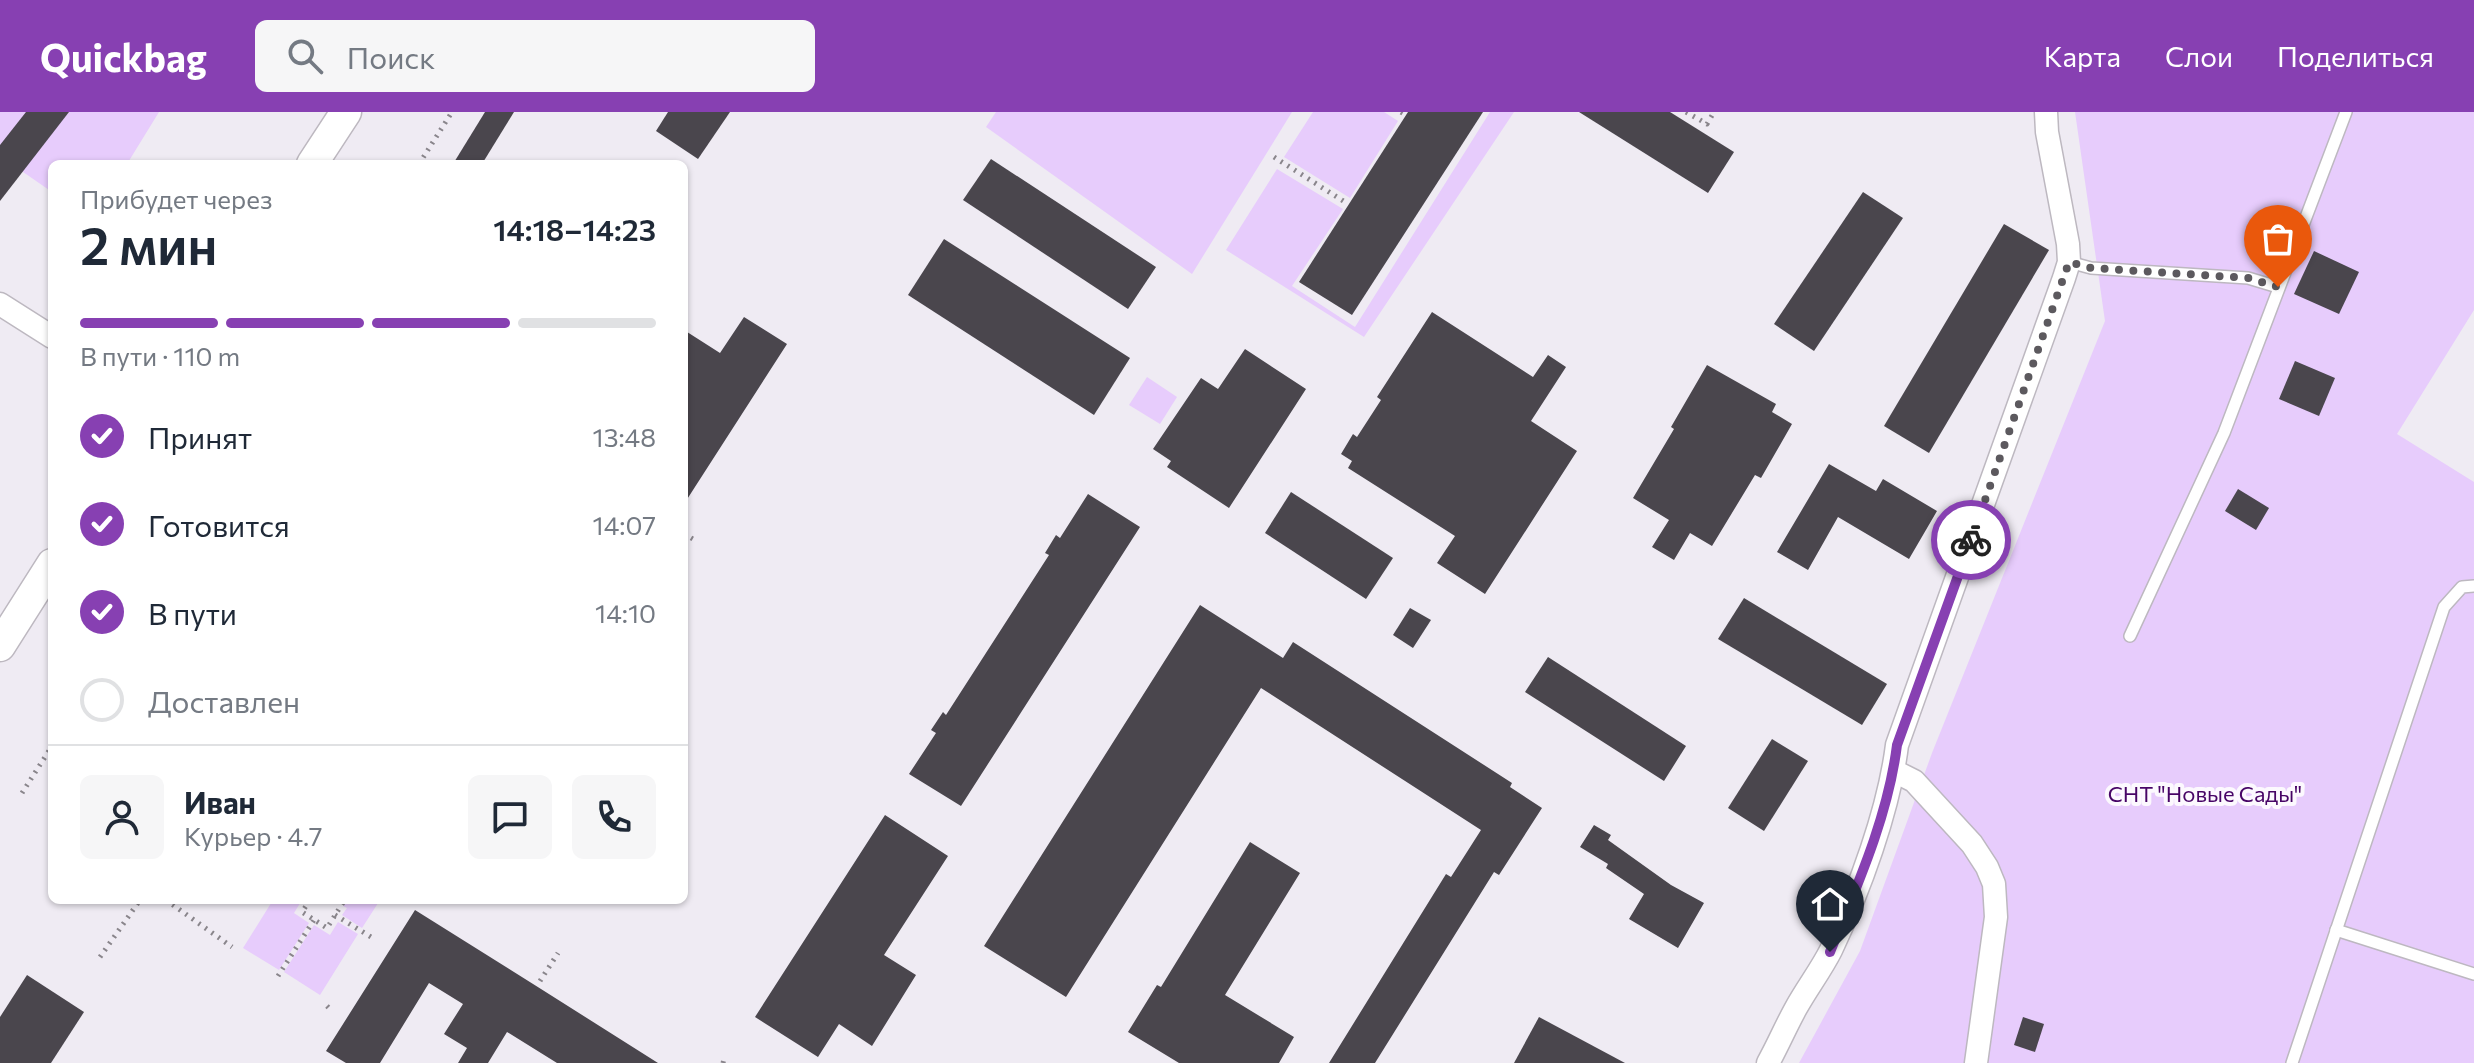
<!DOCTYPE html>
<html lang="ru">
<meta charset="utf-8">
<style>
:root{--surface:#fff;--page:#f6f6f7;--text:#1f2937;--muted:#747a83;--line:#e0e1e3;--accent:#8740b2}
body{margin:0;font-family:Commissioner,sans-serif;background:var(--page);color:var(--text);height:100vh;display:flex;flex-direction:column;font-size:30px;white-space:nowrap}
*{box-sizing:border-box;margin:0}
p{font-size:26px;color:var(--muted)}
.icon{flex:none;width:44px;height:44px;fill:none;stroke:currentColor;stroke-width:2;stroke-linecap:round;stroke-linejoin:round}
.map{position:relative;flex:1;overflow:hidden}
.drawer{position:absolute;left:48px;top:48px;width:640px;height:744px;display:flex;flex-direction:column;background:var(--surface);border-radius:12px;box-shadow:0 2px 6px #0004}
.drawer>*{flex:none}
.pin{position:absolute;display:grid;place-items:center;width:68px;height:68px;color:#fff;margin:-82px -34px;border-radius:50% 50% 50% 0;rotate:-45deg;box-shadow:0 0 8px #0007}
.pin .icon{rotate:45deg}
.courier{position:absolute;display:grid;place-items:center;width:80px;height:80px;margin:-40px;border:6px solid #8740b2;border-radius:50%;background:#fff;color:#222;box-shadow:0 2px 10px #0007}
.summary em{font-style:normal;font-weight:600}
.summary div{display:flex;flex-direction:column-reverse}
.summary{display:flex;align-items:center;justify-content:space-between;height:136px;padding:0 32px}
h1{font-size:52px;font-weight:600;line-height:60px}
.bar{display:grid;grid-template-columns:repeat(4,1fr);gap:12px 8px;align-content:center;height:96px;padding:0 32px}
.bar i{height:10px;border-radius:6px;background:var(--line)}
.bar .active{background:var(--accent)}
.bar p{grid-column:span 4}
.line{display:flex;align-items:center;gap:20px;padding:0 32px;border-top:2px solid var(--line)}
.line div{flex:1}
.round{display:grid;place-items:center;flex:none;width:84px;height:84px;border-radius:12px;background:var(--page)}
ol{padding:0 32px;list-style:none}
li{display:flex;align-items:center;gap:24px;height:88px}
li p{margin-inline-start:auto}
li .icon{padding:8px;border-radius:50%;background:var(--accent);color:#fff;stroke-width:4}
li:last-child{color:var(--muted)}
li i{width:44px;height:44px;border:4px solid var(--line);border-radius:50%}
header{display:flex;align-items:center;gap:48px;box-sizing:border-box;height:112px;padding:0 40px;background:var(--accent);color:#fff}
header strong{font-size:38px}
nav{display:flex;gap:44px;margin-inline-start:auto;font-size:28px}
.search{width:560px;height:72px;background:var(--page);display:flex;align-items:center;gap:20px;box-sizing:border-box;padding:0 28px;border-radius:12px;color:var(--muted);font-size:30px}
.map>svg:first-child{display:block}
</style>
<header>
<strong>Quickbag</strong>
<div class="search"><svg class="icon" aria-label="search" viewBox="0 0 24 24"><circle cx="10" cy="10" r="6"/><path d="M15 15l6 6"/></svg>Поиск</div>
<nav><a>Карта</a><a>Слои</a><a>Поделиться</a></nav>
</header>
<div class="map">
<svg width="2474" height="951" viewBox="0 0 2474 951">
<rect width="100%" height="100%" fill="#efebf3"/>
<!-- green -->
<g fill="#e7ccfc">
<polygon points="0,0 159,0 127,52 52,52 52,80 0,44"/>
<polygon points="996,0 1292,0 1192,162 986,15"/>
<polygon points="1313,0 1384,0 1398,9 1350,86 1284,45"/>
<polygon points="1490,0 1514,0 1364,225 1226,138 1277,57 1343,97 1292,174 1355,215"/>
<polygon points="2075,0 2474,0 2474,198 2397,322 2474,370 2474,951 1799,951 1860,839 1932,641 2105,209"/>
<polygon points="1147,265 1177,285 1160,312 1129,293"/>
<polygon points="273,788 302,788 294,801 309,811 279,858 243,836"/>
<polygon points="347,788 380,788 362,816 342,803 347,796 343,794"/>
<polygon points="338,810 358,822 320,883 284,860 314,813 330,823"/>
</g>
<!-- building -->
<g fill="#4a464d">
<polygon points="26,0 69,0 0,89 0,33"/>
<polygon points="485,0 514,0 482,52 453,52"/>
<polygon points="668,0 730,0 698,47 656,19"/>
<polygon points="1408,0 1483,0 1352,203 1299,170"/>
<polygon points="1579,0 1670,0 1734,40 1708,81"/>
<polygon points="991,47 1156,155 1128,197 963,88"/>
<polygon points="1863,80 1903,106 1814,239 1774,212"/>
<polygon points="2004,112 2049,138 1929,341 1884,314"/>
<polygon points="944,127 1130,246 1094,303 908,183"/>
<polygon points="2314,139 2359,160 2339,202 2294,182"/>
<polygon points="1432,200 1533,265 1548,243 1566,255 1531,309 1577,339 1485,482 1437,451 1455,424 1348,356 1352,349 1341,342 1353,322 1357,325 1381,288 1377,285"/>
<polygon points="744,205 787,232 684,392 684,218 720,241"/>
<polygon points="1245,237 1306,277 1229,396 1167,355 1171,349 1153,337 1201,266 1218,277"/>
<polygon points="2295,249 2335,266 2319,304 2279,287"/>
<polygon points="1707,253 1776,292 1772,300 1792,312 1761,366 1755,363 1712,434 1690,421 1674,448 1652,435 1669,408 1633,386 1674,317 1671,315"/>
<polygon points="1829,352 1876,379 1883,367 1937,399 1909,447 1838,405 1808,458 1777,440"/>
<polygon points="2238,377 2269,396 2256,418 2225,399"/>
<polygon points="1291,380 1393,446 1366,487 1265,421"/>
<polygon points="1088,382 1140,415 961,694 909,662 936,621 931,618 943,600 946,603 1049,443 1045,441 1056,423 1060,426"/>
<polygon points="1744,486 1887,572 1862,613 1718,527"/>
<polygon points="1200,493 1283,546 1293,530 1512,671 1510,675 1542,696 1499,763 1494,760 1375,951 1329,951 1446,762 1451,765 1481,718 1261,576 1066,885 984,834"/>
<polygon points="1410,496 1431,508 1413,536 1393,523"/>
<polygon points="1548,545 1686,634 1664,669 1525,580"/>
<polygon points="1772,627 1808,649 1764,719 1728,696"/>
<polygon points="885,703 948,744 884,843 916,863 872,934 839,912 818,945 755,905"/>
<polygon points="1594,713 1611,723 1608,728 1671,773 1704,791 1678,836 1629,807 1644,782 1606,756 1608,752 1580,735"/>
<polygon points="1250,730 1300,761 1225,883 1294,925 1279,951 1179,951 1128,920 1157,873 1161,875"/>
<polygon points="415,798 541,877 658,951 557,951 507,920 488,951 458,951 467,936 444,922 463,892 429,871 380,951 346,951 326,939"/>
<polygon points="27,863 84,900 51,951 0,951 0,905"/>
<polygon points="1539,905 1625,951 1514,951"/>
<polygon points="2023,905 2044,912 2035,940 2014,933"/>
</g>
<g fill="none" stroke-linecap="round" stroke-linejoin="round">
<!-- lane casing -->
<g stroke="#bdb8c0" stroke-width="14">
<g id="lane">
<polyline points="2069,150 2091,156 2248,166 2278,175"/>
<polyline points="2130,524 2224,321 2346,0"/>
<polyline points="2336,818 2474,862"/>
<polyline points="2292,951 2444,495 2462,475 2474,474"/>
</g>
</g>
<!-- street casing -->
<g stroke="#bdb8c0" stroke-width="25">
<g id="street">
<polyline points="0,192 52,225"/>
<polyline points="1894,659 1914,669 1972,732 1987,755 1994,772 1996,805 1976,951"/>
<path d="M 1768,951 C 1778,933 1786,914 1796,896 C 1807,876 1821,858 1831,838 C 1859,779 1889,698 1897,633 L 2064,166 L 2069,150 L 2068,132 L 2047,20 L 2046,0"/>
</g>
</g>
<!-- secondary casing -->
<g stroke="#bdb8c0" stroke-width="33">
<g id="secondary">
<polyline points="312,52 346,0"/>
<polyline points="0,534 52,452"/>
</g>
</g>
<!-- path -->
<g stroke="#89858b" stroke-width="5" stroke-dasharray="2 6" stroke-linecap="butt">
<polyline points="1401,0 1406,3"/>
<polyline points="1686,0 1707,12 1714,0"/>
<polyline points="1274,45 1348,92"/>
<polyline points="419,52 452,0"/>
<polyline points="684,422 693,427"/>
<polyline points="22,681 52,634"/>
<polyline points="166,788 232,835"/>
<polyline points="310,788 302,800 327,816 344,789 342,788"/>
<polyline points="335,803 371,825"/>
<polyline points="100,845 140,788"/>
<polyline points="278,864 314,808"/>
<polyline points="540,869 558,841"/>
<polyline points="327,894 331,898"/>
<polyline points="723,951 724,947"/>
</g>
<!-- lane -->
<use href="#lane" stroke="#fff" stroke-width="11"/>
<!-- street -->
<use href="#street" stroke="#fff" stroke-width="22"/>
<!-- secondary -->
<use href="#secondary" stroke="#fff" stroke-width="30"/>
</g>
<g fill="none" stroke-linecap="round" stroke-linejoin="round">
<!-- done -->
<polyline stroke="#5c595e" stroke-width="8" stroke-dasharray="0 14.4" points="1971,428 2069,150 2091,156 2248,166 2278,175"/>
<!-- route -->
<path stroke="#8740b2" stroke-width="10" d="M 1830,840 C 1857,774 1888,705 1897,633 L 1971,428"/>
</g>
<g text-anchor="middle" stroke-width="8" stroke-linejoin="round" paint-order="stroke">
<!-- park labels -->
<g font-size="22" fill="#470566" stroke="#fcf9fe">
<text x="2205" y="690">СНТ "Новые Сады"</text>
</g>
</g>
</svg>
<div class="pin" style="left:2278px;top:175px;background:#ea580c"><svg class="icon" aria-label="bag" viewBox="0 0 24 24"><path d="M5 8h14l-1 12H6zM9 8a3 3 0 0 1 6 0"/></svg></div>
<div class="pin" style="left:1830px;top:840px;background:#1f2937"><svg class="icon" aria-label="home" viewBox="0 0 24 24"><path d="M3 11l9-7 9 7M6 9v11h12V9"/></svg></div>
<div class="courier" style="left:1971px;top:428px"><svg class="icon" aria-label="bike" viewBox="0 0 24 24"><circle cx="6" cy="16" r="4"/><circle cx="18" cy="16" r="4"/><path d="M6 16l4-8h5l3 8M10 8l3 8H6M13 5h3"/></svg></div>
<section class="drawer">
<div class="summary"><div><h1>2 мин</h1><p>Прибудет через</p></div><em>14:18–14:23</em></div>
<div class="bar"><i class="active"></i><i class="active"></i><i class="active"></i><i></i><p>В пути · 110 m</p></div>
<ol>
<li><svg class="icon" aria-label="check" viewBox="0 0 24 24"><path d="M5 12l5 5 9-10"/></svg>Принят<p>13:48</p></li>
<li><svg class="icon" aria-label="check" viewBox="0 0 24 24"><path d="M5 12l5 5 9-10"/></svg>Готовится<p>14:07</p></li>
<li><svg class="icon" aria-label="check" viewBox="0 0 24 24"><path d="M5 12l5 5 9-10"/></svg>В пути<p>14:10</p></li>
<li><i></i>Доставлен</li>
</ol>
<div class="line" style="height:144px"><a class="round"><svg class="icon" aria-label="person" viewBox="0 0 24 24"><circle cx="12" cy="8" r="4"/><path d="M4 21q1-7 8-7t8 7"/></svg></a><div><b>Иван</b><p>Курьер · 4.7</p></div><a class="round"><svg class="icon" aria-label="chat" viewBox="0 0 24 24"><path d="M4 5h16v11H9l-5 4z"/></svg></a><a class="round"><svg class="icon" aria-label="phone" viewBox="0 0 24 24"><path d="M5 4h4l2 5-3 2q2 4 5 5l2-3 5 2v4C11 20 4 13 5 4z"/></svg></a></div>
</section>
</div>
